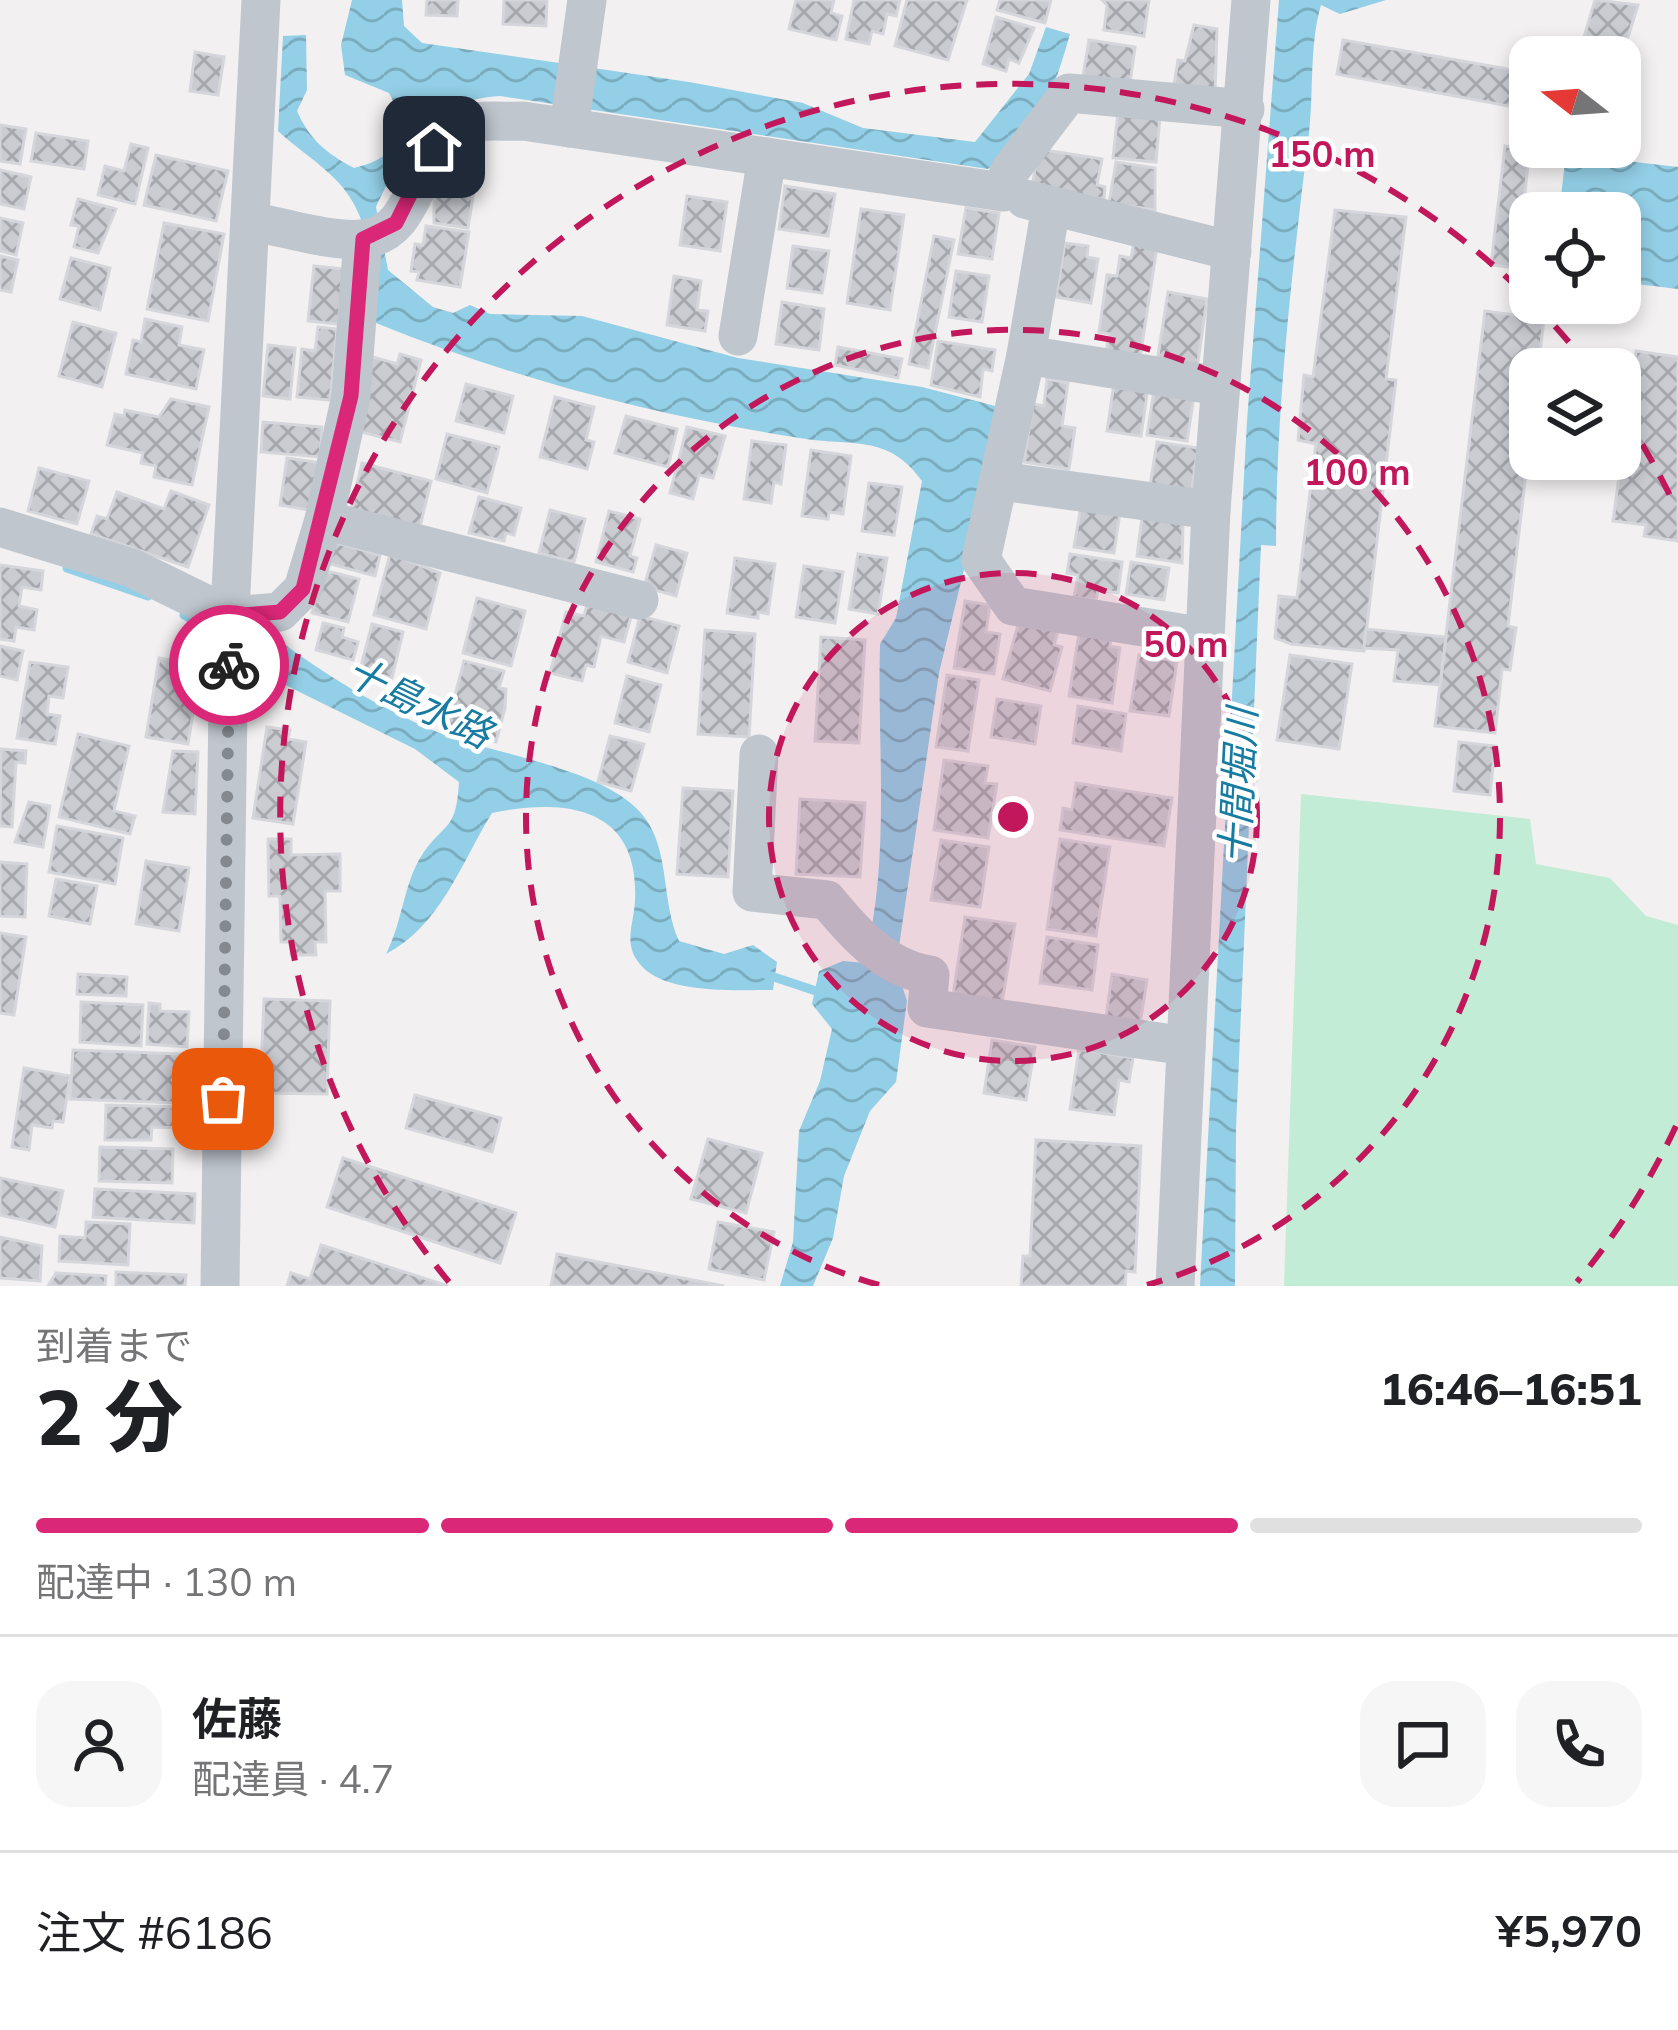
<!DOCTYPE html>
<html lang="ja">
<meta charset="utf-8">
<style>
:root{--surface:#fff;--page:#f6f6f6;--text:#202124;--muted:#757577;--line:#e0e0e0;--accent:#db2777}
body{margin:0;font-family:Mulish,"Noto Sans JP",sans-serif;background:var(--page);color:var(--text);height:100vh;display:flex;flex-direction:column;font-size:45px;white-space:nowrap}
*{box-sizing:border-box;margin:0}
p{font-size:39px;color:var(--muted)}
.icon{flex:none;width:66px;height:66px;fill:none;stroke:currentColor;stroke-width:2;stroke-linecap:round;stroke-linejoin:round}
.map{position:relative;height:1286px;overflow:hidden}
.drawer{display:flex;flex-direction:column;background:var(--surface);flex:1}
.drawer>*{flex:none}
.needle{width:78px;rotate:287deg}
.buttons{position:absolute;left:1509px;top:36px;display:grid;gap:24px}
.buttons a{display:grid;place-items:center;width:132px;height:132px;border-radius:24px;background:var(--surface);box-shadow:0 6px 18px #0003;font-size:60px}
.pin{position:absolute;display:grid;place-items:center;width:102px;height:102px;color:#fff;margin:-51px;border-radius:24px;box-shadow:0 6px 18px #0006}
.courier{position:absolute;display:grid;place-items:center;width:120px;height:120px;margin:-60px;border:9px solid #db2777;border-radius:50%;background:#fff;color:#222;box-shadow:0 3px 15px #0007}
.head em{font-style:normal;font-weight:800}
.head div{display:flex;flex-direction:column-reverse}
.head{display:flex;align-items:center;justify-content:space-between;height:204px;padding:0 36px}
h1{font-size:78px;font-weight:800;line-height:90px}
.bar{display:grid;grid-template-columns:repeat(4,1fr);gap:18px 12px;align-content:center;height:144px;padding:0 36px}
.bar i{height:15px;border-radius:9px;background:var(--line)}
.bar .on{background:var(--accent)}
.bar p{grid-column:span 4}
.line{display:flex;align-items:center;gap:30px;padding:0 36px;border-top:3px solid var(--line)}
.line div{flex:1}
.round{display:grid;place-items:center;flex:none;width:126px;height:126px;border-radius:36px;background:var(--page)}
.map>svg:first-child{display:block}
</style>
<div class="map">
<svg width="1678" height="1286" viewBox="0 0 1678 1286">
<defs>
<pattern id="water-waves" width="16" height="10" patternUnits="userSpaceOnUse" patternTransform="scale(3)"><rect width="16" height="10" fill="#93cfe6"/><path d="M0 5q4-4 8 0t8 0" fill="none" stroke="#7aabbe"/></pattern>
<pattern id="building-cross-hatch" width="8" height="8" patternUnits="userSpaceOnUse" patternTransform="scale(3)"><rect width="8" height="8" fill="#caccd2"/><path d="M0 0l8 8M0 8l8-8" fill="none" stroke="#a6a8ae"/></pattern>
</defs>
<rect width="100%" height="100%" fill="#f2f0f0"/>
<!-- garden -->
<polygon fill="#c2ecd5" points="1301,794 1530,819 1536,864 1610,878 1646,916 1678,925 1678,1286 1284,1286"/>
<!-- water -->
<g fill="url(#water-waves)">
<path d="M 352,0 L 402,0 L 404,26 L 422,43 L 689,82 L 803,103 L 863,128 L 975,142 L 1029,74 L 1046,27 L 1070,34 C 1053,93 1040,133 988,169 L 500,96 C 427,100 406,146 376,207 L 388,270 L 433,307 L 453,313 L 470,305 L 490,314 L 582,316 L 738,358 L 922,387 L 1003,408 L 939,673 L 896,967 L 907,1001 L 896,1082 L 870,1111 L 844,1176 L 833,1238 L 813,1286 L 780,1286 L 793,1242 L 799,1131 L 820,1081 L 832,1029 L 812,1004 L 819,971 L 843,961 L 864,963 C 891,860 877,749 880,644 L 896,618 L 922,481 C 888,433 851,447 800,438 C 653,415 514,379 376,323 C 376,276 372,216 336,180 C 319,162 296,148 278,131 L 283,36 L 306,35 L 307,90 L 297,111 C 310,140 326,153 354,168 C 398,158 411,133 389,93 L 345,75 L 341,45 Z"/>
<path d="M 1279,0 L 1386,0 L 1340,14 L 1321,5 C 1309,46 1314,91 1309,133 C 1292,271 1276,407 1276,546 L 1261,545 L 1236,1129 L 1235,1286 L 1200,1286 L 1247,421 Z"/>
<polygon points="1566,154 1678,167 1678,289 1620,282 1620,213 1559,213"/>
<path d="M 275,637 C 324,675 378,707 435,731 C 493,755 609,768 645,818 C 670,852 661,901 679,941 L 724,954 L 753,945 L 777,962 L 773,990 C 737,990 663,995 639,963 C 623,943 634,923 635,901 C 640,806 565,798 492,813 C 460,865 441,925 386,954 C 402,924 404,882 422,855 C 446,820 456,832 459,782 L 415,749 L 249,667 L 252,638 Z"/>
</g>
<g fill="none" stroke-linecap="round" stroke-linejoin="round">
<!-- stream -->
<g stroke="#93cfe6" stroke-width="9">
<polyline points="67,568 148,596"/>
<polyline points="184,615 211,629"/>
<polyline points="765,974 822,993"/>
</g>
</g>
<!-- building -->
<g fill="url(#building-cross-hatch)" stroke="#d5d6db" stroke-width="3">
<polygon points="427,0 458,0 457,16 426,15"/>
<polygon points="504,0 547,0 546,26 503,24"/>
<polygon points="796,0 834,0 831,13 842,16 836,40 789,29"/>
<polygon points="854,0 900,0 896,16 887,14 883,34 872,31 869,44 846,39"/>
<polygon points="907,0 967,0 948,60 895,46"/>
<polygon points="1000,0 1051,0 1045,23 997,10"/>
<polygon points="1102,0 1149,0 1144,36 1104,30 1107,5"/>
<polygon points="1595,0 1638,5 1620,63 1620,57 1578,57"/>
<polygon points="996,17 1034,28 1019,63 1009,59 1006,71 983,64"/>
<polygon points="1194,25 1217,29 1215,92 1174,85 1178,60 1185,61"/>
<polygon points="1089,40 1135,47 1130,83 1083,76"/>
<polygon points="1343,40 1530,73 1530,110 1337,74"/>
<polygon points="195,52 224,57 218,95 190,91"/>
<polygon points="1118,112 1160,116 1156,162 1113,158"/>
<polygon points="0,125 26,129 20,164 0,161"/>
<polygon points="36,133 88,141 84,169 31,161"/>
<polygon points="131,144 148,148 135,204 98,195 105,166 124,171"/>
<polygon points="1505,146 1530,149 1516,268 1491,265"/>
<polygon points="1038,149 1102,159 1097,185 1105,187 1104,199 1032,188"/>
<polygon points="156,155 228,171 216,221 144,205"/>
<polygon points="1116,162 1155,168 1155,210 1109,203"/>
<polygon points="442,165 476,177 468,228 434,223 434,184 440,185"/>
<polygon points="0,170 31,177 24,209 0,204"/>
<polygon points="785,186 835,194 828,236 779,229"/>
<polygon points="687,196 727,202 720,251 680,245"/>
<polygon points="78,199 116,209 98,253 74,247 79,226 71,225"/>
<polygon points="966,208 999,213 992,259 958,254"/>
<polygon points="861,209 904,215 890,310 847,303"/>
<polygon points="1335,210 1406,217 1386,379 1396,380 1364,651 1291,644 1275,638 1279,596 1297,598 1316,444 1298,440 1304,375 1313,377"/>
<polygon points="0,218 23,223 16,255 0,251"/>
<polygon points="164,223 224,234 208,321 147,309"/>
<polygon points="426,226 469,232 460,287 417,280 419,272 411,271 415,244 423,245"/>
<polygon points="934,236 954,240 928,368 909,364"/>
<polygon points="1065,243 1088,246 1087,257 1098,259 1091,303 1056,297"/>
<polygon points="1134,243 1157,247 1140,358 1106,353 1109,334 1099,332 1107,275 1117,276 1120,256 1131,258"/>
<polygon points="793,246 829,251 822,293 787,288"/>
<polygon points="0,256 18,260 11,292 0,290"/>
<polygon points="71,258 110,268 100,310 60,299"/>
<polygon points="314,266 344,269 338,324 308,321"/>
<polygon points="956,271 989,276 982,322 949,317"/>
<polygon points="674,276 701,281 697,310 708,311 705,331 667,325"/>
<polygon points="1168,292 1207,299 1197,369 1157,362"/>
<polygon points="782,302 824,309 819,350 776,344"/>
<polygon points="1485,311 1544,319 1538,369 1530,369 1530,439 1508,626 1516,628 1510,670 1502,669 1495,733 1435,726"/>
<polygon points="145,319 182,327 179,345 204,350 196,389 126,374 133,340 141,342"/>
<polygon points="73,322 116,333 102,387 59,376"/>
<polygon points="318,327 337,329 330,400 297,397 302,349 315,351"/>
<polygon points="938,341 995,350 992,371 983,369 980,397 931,385"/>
<polygon points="268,345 295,348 290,399 263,396"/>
<polygon points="838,347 902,359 898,378 835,365"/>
<polygon points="1636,351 1678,357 1678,541 1644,536 1646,525 1613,521"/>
<polygon points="400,354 421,360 400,442 361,432 373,357 397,364"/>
<polygon points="1047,379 1068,383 1062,426 1075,428 1069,469 1024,462 1033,404 1044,406"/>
<polygon points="1114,383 1148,388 1141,436 1107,431"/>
<polygon points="466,384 513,396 504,433 456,421"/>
<polygon points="1154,390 1194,396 1187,441 1147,435"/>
<polygon points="555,397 594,407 586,440 594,442 587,469 540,457"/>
<polygon points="171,399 209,407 192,485 154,477 156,466 141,463 143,453 107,445 115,414 124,416 125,410 159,417"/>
<polygon points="626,416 677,429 668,467 615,453"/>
<polygon points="263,422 322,427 320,457 261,452"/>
<polygon points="687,427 725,436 713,478 699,475 693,499 670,493"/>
<polygon points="447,434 499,447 487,493 436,479"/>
<polygon points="752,441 786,445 781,484 774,482 771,503 744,499"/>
<polygon points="1157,442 1198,448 1191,493 1150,486"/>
<polygon points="811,450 851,456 843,514 829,512 828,519 802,516"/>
<polygon points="287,458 322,463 315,511 280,505"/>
<polygon points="362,463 431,481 419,531 350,513"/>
<polygon points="39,468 89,481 77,524 28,511"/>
<polygon points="869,483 902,487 894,535 862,531"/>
<polygon points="171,491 209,505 188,567 91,534 97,516 107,519 117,492 164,509"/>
<polygon points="479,497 521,508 514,535 506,533 504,541 469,533"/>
<polygon points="1081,506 1120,512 1114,553 1074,547"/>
<polygon points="550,510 585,519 574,562 539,553"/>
<polygon points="609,511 640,519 630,556 637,558 633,572 596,562"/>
<polygon points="1142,517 1183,523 1182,563 1137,556"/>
<polygon points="333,542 380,555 375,576 327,563"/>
<polygon points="656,545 687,553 676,596 644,587"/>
<polygon points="390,554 440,573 426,629 374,615"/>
<polygon points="858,554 887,558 878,614 849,609"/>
<polygon points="1070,554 1122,562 1118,593 1098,590 1096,600 1074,597 1078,575 1067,573"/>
<polygon points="735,558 775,564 768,614 758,612 758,618 727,613"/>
<polygon points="1131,562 1169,568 1164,600 1126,594"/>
<polygon points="0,565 43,571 41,590 22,587 19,606 37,610 34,630 16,627 14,641 0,639"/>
<polygon points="804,566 843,572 835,623 796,617"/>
<polygon points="331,572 359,579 348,622 312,613 322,573"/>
<polygon points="477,598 525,611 511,666 463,653"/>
<polygon points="588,601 632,613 624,642 601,636 594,667 586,665 582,681 550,673 566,612 584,616"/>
<polygon points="965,601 990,605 986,632 1000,634 994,674 954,668"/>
<polygon points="640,616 679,626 667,673 628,662"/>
<polygon points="1019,621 1058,631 1054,645 1062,647 1050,691 1003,679"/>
<polygon points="323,623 344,628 342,637 358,642 353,660 316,650"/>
<polygon points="372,624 403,632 392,678 360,670"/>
<polygon points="1366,629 1446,637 1440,685 1394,681 1398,650 1364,648"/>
<polygon points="705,630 755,634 749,737 698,734"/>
<polygon points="1079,633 1111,638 1110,646 1120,648 1112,703 1069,696"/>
<polygon points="821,637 865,640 859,743 815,741"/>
<polygon points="0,646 23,651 17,680 0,676"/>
<polygon points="1139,655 1177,661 1169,716 1130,711"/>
<polygon points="1290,655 1352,664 1339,749 1277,740"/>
<polygon points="159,658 201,665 188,744 146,737"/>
<polygon points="464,661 504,671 499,688 506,689 505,708 496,742 446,729"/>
<polygon points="30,662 68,667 63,698 49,696 47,714 60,716 55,744 17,738"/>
<polygon points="947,675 979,680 968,751 936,747"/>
<polygon points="627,676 661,685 649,732 615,723"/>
<polygon points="997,699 1041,706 1035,744 991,737"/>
<polygon points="1078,706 1126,714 1121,751 1073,743"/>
<polygon points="267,727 290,730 288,739 306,742 293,824 253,818"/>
<polygon points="78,734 129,746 114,811 135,816 130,834 59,817"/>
<polygon points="610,736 644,744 631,791 598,782"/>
<polygon points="1459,742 1495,746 1490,795 1454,791"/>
<polygon points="1,749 26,751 25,763 16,762 12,827 0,826"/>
<polygon points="173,751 198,752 195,814 163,812"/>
<polygon points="944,760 988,766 985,783 997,784 988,838 934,830"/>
<polygon points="1076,783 1172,798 1164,846 1060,830 1063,808 1072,810"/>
<polygon points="683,788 733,791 728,877 677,874"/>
<polygon points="800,799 865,803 860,877 796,874"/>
<polygon points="29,802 50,806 43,847 15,842"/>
<polygon points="57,826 123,838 115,884 49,872"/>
<polygon points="268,839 291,839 291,855 340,854 340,891 325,891 326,942 315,942 316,955 291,955 291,942 281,942 280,896 269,896"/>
<polygon points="1060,839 1110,847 1096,936 1047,929"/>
<polygon points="941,840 989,847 980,907 931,900"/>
<polygon points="146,861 189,868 179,931 136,924"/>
<polygon points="0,862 27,864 25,917 0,916"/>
<polygon points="56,879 97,886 90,924 49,916"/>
<polygon points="965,917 1015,924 1002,1003 953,995"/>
<polygon points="0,933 26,937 14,1015 0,1013"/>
<polygon points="1047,937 1098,945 1092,990 1040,983"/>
<polygon points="78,974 127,977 126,996 77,994"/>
<polygon points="1112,974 1147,980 1140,1024 1106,1018"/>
<polygon points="264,999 330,1001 327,1094 260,1093"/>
<polygon points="81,1002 143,1005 141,1046 80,1042"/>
<polygon points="149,1003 160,1004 160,1011 189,1012 187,1047 147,1044"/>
<polygon points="992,1040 1035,1047 1026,1100 984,1093"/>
<polygon points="1079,1049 1133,1058 1129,1082 1119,1080 1114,1115 1070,1109"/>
<polygon points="73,1050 181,1054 178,1103 70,1099"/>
<polygon points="24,1068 70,1076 63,1122 53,1121 52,1128 32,1125 29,1150 12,1147"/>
<polygon points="415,1095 501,1118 492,1152 406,1128"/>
<polygon points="106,1105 184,1107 184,1128 152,1127 151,1140 105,1140"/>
<polygon points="708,1139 762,1153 746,1213 691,1199"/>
<polygon points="1036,1140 1141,1146 1135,1272 1126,1271 1125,1286 1021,1286 1023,1256 1030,1256"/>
<polygon points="100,1147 173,1149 172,1183 99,1181"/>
<polygon points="343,1158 516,1213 500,1263 327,1207"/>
<polygon points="0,1178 63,1191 55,1227 0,1215"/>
<polygon points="95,1189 195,1194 194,1223 93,1217"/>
<polygon points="86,1222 130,1224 128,1265 59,1261 60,1236 85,1238"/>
<polygon points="718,1222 774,1232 764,1280 709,1269"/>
<polygon points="0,1237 42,1246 40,1281 0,1278"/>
<polygon points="321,1245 448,1286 287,1286 291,1273 310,1279"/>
<polygon points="557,1254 724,1286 551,1286"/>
<polygon points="116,1272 186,1275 185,1286 116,1286"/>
<polygon points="56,1273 106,1276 105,1286 48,1286"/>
</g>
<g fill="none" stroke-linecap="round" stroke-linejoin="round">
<!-- minor -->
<g stroke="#bfc6ce" stroke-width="39">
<polyline points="569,128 587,0"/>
<polyline points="1025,199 1232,251"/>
<polyline points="1051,207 1026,355 981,560 1013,606 1205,637"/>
<path d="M 250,221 C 284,227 329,242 363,239 C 426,233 412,133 476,122 C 491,120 508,122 523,121 L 1003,192 L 1009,172 L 1069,93 L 1245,109"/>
<polyline points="738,336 767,157"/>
<polyline points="1026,355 1219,386"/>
<polyline points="1001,481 1211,510"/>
<polyline points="324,520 351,396 363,239"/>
<polyline points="0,527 132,568 230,616 280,612 303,589 324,520 639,600"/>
<path d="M 759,754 L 752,892 L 827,900 C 854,933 886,969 930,975 L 927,1008 L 1186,1046"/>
<polyline points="220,1286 229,630 261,0"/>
<polyline points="1175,1286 1211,510 1251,0"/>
</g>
</g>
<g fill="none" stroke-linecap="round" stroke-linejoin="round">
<!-- done -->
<polyline stroke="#848990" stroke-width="12" stroke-dasharray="0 21.6" points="223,1099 229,665"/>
<!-- route -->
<polyline stroke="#db2777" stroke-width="15" points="229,665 230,616 280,612 303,589 351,396 363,239 396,223 434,147"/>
</g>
<!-- distance rings -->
<circle cx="1013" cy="817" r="244" fill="#c2185b" fill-opacity=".12"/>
<g fill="none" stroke="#c2185b" stroke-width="6" stroke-dasharray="21 15">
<circle cx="1013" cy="817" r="244"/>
<path d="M879 1285A487 487 0 1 1 1147 1285"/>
<path d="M1676 1126A731 731 0 0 1 1577 1282M449 1282A731 731 0 1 1 1589 367M1623 414A731 731 0 0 1 1676 508"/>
</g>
<g text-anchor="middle" stroke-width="9" stroke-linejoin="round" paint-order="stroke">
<!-- water labels -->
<g font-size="39" font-style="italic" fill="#177ba2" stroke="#fff">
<text transform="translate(419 702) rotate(26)" y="14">十島水路</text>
<text transform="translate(1238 786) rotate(-87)" y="14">十間堀川</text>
</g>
</g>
<circle cx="1013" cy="817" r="18" fill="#c2185b" stroke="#fff" stroke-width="6"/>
<g font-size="36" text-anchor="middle" font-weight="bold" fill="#c2185b" stroke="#fff" stroke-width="9" stroke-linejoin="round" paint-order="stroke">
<text x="1322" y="167">150 m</text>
<text x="1357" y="485">100 m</text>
<text x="1186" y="657">50 m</text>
</g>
</svg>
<div class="buttons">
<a><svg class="needle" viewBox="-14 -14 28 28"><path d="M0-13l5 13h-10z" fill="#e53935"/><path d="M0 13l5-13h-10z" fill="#757577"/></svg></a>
<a><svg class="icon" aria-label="locate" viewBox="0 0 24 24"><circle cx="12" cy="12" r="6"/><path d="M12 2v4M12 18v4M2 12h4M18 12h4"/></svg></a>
<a><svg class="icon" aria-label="layers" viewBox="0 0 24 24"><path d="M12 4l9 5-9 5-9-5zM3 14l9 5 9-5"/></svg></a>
</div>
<div class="pin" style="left:223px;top:1099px;background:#ea580c"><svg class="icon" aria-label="bag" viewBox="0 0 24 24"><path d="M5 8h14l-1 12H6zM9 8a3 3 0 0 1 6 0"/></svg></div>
<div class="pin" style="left:434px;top:147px;background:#1f2937"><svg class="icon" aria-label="home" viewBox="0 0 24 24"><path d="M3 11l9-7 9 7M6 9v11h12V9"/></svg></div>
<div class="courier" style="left:229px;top:665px"><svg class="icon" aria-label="bike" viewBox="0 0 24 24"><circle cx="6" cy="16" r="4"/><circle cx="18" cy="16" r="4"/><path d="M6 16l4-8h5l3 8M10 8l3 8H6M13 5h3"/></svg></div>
</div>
<section class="drawer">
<div class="head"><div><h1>2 分</h1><p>到着まで</p></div><em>16:46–16:51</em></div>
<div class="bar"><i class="on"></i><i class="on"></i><i class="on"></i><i></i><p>配達中 · 130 m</p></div>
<div class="line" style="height:216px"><a class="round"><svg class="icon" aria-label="person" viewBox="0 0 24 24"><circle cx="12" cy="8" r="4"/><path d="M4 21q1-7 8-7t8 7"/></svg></a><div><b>佐藤</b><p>配達員 · 4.7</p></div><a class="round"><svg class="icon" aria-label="chat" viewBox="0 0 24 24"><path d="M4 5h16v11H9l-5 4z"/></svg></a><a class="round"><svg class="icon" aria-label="phone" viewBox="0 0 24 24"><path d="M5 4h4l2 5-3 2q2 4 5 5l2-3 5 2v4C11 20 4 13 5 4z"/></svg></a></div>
<div class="line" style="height:156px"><div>注文 #6186</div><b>¥5,970</b></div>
</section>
